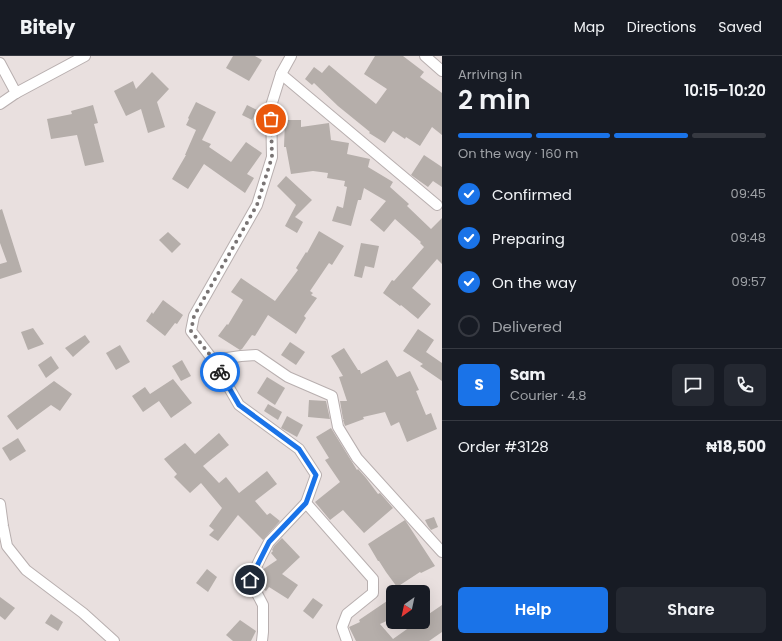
<!DOCTYPE html>
<meta charset="utf-8">
<style>
:root{--surface:#171b24;--page:#242831;--text:#f1f3f6;--muted:#9ea1a6;--line:#363941;--accent:#1a73e8}
body{margin:0;font-family:Poppins,sans-serif;background:var(--page);color:var(--text);height:100vh;display:flex;flex-direction:column;font-size:15px;white-space:nowrap}
*{box-sizing:border-box;margin:0}
p{font-size:13px;color:var(--muted)}
.icon{flex:none;width:22px;height:22px;fill:none;stroke:currentColor;stroke-width:2;stroke-linecap:round;stroke-linejoin:round}
.map{position:relative;flex:1;overflow:hidden}
.panel{display:flex;flex-direction:column;background:var(--surface);width:340px}
.panel>*{flex:none}
.needle{width:26px;rotate:213deg}
.buttons{position:absolute;left:386px;top:529px;display:grid;gap:8px}
.buttons a{display:grid;place-items:center;width:44px;height:44px;border-radius:6px;background:var(--surface);box-shadow:0 4px 16px #0002;font-size:20px}
.pin{position:absolute;display:grid;place-items:center;width:34px;height:34px;color:#fff;margin:-17px;border:2px solid #fff;border-radius:50%;box-shadow:0 1px 4px #0007}
.courier{position:absolute;display:grid;place-items:center;width:40px;height:40px;margin:-20px;border:3px solid #1a73e8;border-radius:50%;background:#fff;color:#222;box-shadow:0 1px 5px #0007}
.summary em{font-style:normal;font-weight:600}
.summary div{display:flex;flex-direction:column-reverse}
.summary{display:flex;align-items:center;justify-content:space-between;height:68px;padding:0 16px}
h1{font-size:26px;font-weight:600;line-height:30px}
.bar{display:grid;grid-template-columns:repeat(4,1fr);gap:6px 4px;align-content:center;height:48px;padding:0 16px}
.bar i{height:5px;border-radius:3px;background:var(--line)}
.bar .active{background:var(--accent)}
.bar p{grid-column:span 4}
.line{display:flex;align-items:center;gap:10px;padding:0 16px;border-top:1px solid var(--line)}
.line div{flex:1}
.round{display:grid;place-items:center;flex:none;width:42px;height:42px;border-radius:6px;background:var(--page)}
ol{padding:0 16px;list-style:none}
li{display:flex;align-items:center;gap:12px;height:44px}
li p{margin-inline-start:auto}
li .icon{padding:4px;border-radius:50%;background:var(--accent);color:#fff;stroke-width:4}
li:last-child{color:var(--muted)}
li i{width:22px;height:22px;border:2px solid var(--line);border-radius:50%}
.action{display:flex;gap:8px;margin-top:auto;padding:8px 16px}
.action a{flex:1;height:46px;border-radius:6px;background:var(--accent);color:#fff;font-size:16px;font-weight:600;line-height:46px;text-align:center}
.action a+a{background:var(--page);color:var(--text)}
header{display:flex;align-items:center;gap:24px;box-sizing:border-box;height:56px;padding:0 20px;background:var(--surface);border-bottom:1px solid var(--line)}
header strong{font-size:19px}
nav{display:flex;gap:22px;margin-inline-start:auto;font-size:14px}
main{display:flex;flex:1;min-height:0}
.map>svg:first-child{display:block}
</style>
<header>
<strong>Bitely</strong>
<nav><a>Map</a><a>Directions</a><a>Saved</a></nav>
</header>
<main>
<div class="map">
<svg width="442" height="585" viewBox="0 0 442 585">
<rect width="100%" height="100%" fill="#e9e0df"/>
<!-- building -->
<g fill="#b5aeaa">
<polygon points="233,0 255,0 262,4 249,25 226,12"/>
<polygon points="375,0 403,0 424,16 420,21 442,37 442,79 432,71 420,90 406,81 405,83 393,75 385,87 369,77 370,76 338,50 314,27 312,29 305,23 314,11 322,17 329,9 376,48 387,33 364,18"/>
<polygon points="152,16 169,33 157,46 165,71 148,77 141,53 126,60 114,35 133,25 136,33"/>
<polygon points="196,46 216,56 202,84 211,88 209,91 231,106 246,86 262,97 247,118 254,122 245,137 204,108 188,133 172,123 186,99 185,99 196,74 186,69 189,63 188,62"/>
<polygon points="93,49 98,67 94,68 104,106 85,110 77,79 51,83 47,63 72,58 71,55"/>
<polygon points="247,49 257,54 252,64 242,59"/>
<polygon points="285,64 301,64 301,71 329,67 331,84 349,87 347,98 370,103 368,111 393,126 390,131 409,148 407,150 431,173 442,162 442,208 437,203 412,232 431,248 418,263 401,249 400,250 383,237 392,224 394,225 424,191 420,187 421,186 395,163 384,176 370,164 386,145 364,132 361,144 358,144 351,170 332,165 337,150 343,152 347,131 344,130 345,125 327,122 328,117 313,115 291,118 286,91 284,91"/>
<polygon points="424,99 442,111 442,131 433,125 428,131 411,119"/>
<polygon points="286,120 312,144 295,161 303,166 297,177 285,170 296,149 277,130"/>
<polygon points="2,153 22,216 0,223 0,208 7,206 0,187 0,154"/>
<polygon points="319,175 344,190 332,209 329,207 310,235 313,237 311,239 317,242 304,260 306,262 296,278 268,259 255,280 252,279 242,293 240,294 218,280 227,268 228,269 243,244 231,236 241,222 275,245 298,214 296,212 306,196 307,197"/>
<polygon points="168,176 181,188 172,197 159,184"/>
<polygon points="361,187 379,190 374,212 365,210 362,222 354,220"/>
<polygon points="163,244 183,259 177,268 175,267 165,280 146,265 152,256 153,258"/>
<polygon points="33,272 44,288 28,294 21,276"/>
<polygon points="418,273 434,284 426,296 442,307 442,325 420,310 423,308 403,295"/>
<polygon points="85,279 90,286 73,301 65,292"/>
<polygon points="290,286 305,296 296,309 281,299"/>
<polygon points="120,289 130,306 116,314 106,297"/>
<polygon points="344,292 358,314 360,314 361,318 387,304 397,321 410,315 419,334 416,335 426,359 431,357 437,373 407,386 399,366 391,370 385,356 363,361 364,363 345,370 343,364 344,363 343,363 340,345 347,345 339,321 343,320 331,300"/>
<polygon points="51,300 59,312 46,322 38,309"/>
<polygon points="182,304 191,320 181,325 172,310"/>
<polygon points="267,321 285,332 275,349 257,337"/>
<polygon points="173,323 192,347 171,362 159,345 143,356 132,340 145,331 150,338"/>
<polygon points="54,325 72,338 60,355 51,349 17,374 7,360"/>
<polygon points="309,344 326,345 330,363 308,361"/>
<polygon points="268,348 282,356 278,364 264,355"/>
<polygon points="287,360 303,369 297,381 281,372"/>
<polygon points="331,372 357,414 358,413 366,422 378,438 380,437 393,452 364,477 343,454 330,464 315,446 340,426 325,404 329,402 316,381"/>
<polygon points="219,377 229,389 203,410 219,427 226,421 239,437 267,415 277,428 255,445 267,459 270,457 280,465 263,484 238,459 218,485 209,479 214,474 209,470 222,452 201,427 190,437 174,421 177,418 164,403 185,387 195,398"/>
<polygon points="18,382 26,395 10,405 2,392"/>
<polygon points="434,461 438,471 431,474 428,470 425,464"/>
<polygon points="405,464 435,510 421,517 420,516 397,531 386,516 379,505 378,505 368,488"/>
<polygon points="282,482 300,501 282,518 298,529 288,543 269,531 266,535 262,532 257,524 262,514 277,504 271,497 273,495 272,494 274,490"/>
<polygon points="207,513 217,521 208,536 196,527"/>
<polygon points="0,541 15,552 5,564 0,560"/>
<polygon points="393,541 393,562 380,568 393,583 417,566 423,566 423,562 442,549 442,576 429,585 356,585 349,571 360,566 359,564"/>
<polygon points="313,542 323,549 313,563 303,555"/>
<polygon points="51,558 63,566 58,575 45,567"/>
<polygon points="240,564 256,575 251,585 233,585 226,579"/>
</g>
<g fill="none" stroke-linecap="round" stroke-linejoin="round">
<!-- street casing -->
<g stroke="#b8afaf" stroke-width="12">
<g id="street">
<polyline points="291,0 281,18 271,50 272,101 257,149 194,260 191,275 213,304 239,349 299,393 316,419 306,447 373,523 373,537 347,558 342,571 347,585"/>
<polyline points="425,0 442,15"/>
<polyline points="0,7 16,37"/>
<polyline points="281,18 437,149"/>
<polyline points="0,48 16,37 85,0"/>
<polyline points="213,304 241,300 256,299 288,321 332,340 338,371 357,402 442,496"/>
<polyline points="0,448 3,470 7,490 26,514 83,557 114,585"/>
<polyline points="262,585 263,576 263,549 250,524 261,501 269,486 306,447"/>
</g>
</g>
<!-- street -->
<use href="#street" stroke="#fff" stroke-width="10"/>
</g>
<g fill="none" stroke-linecap="round" stroke-linejoin="round">
<!-- done -->
<polyline stroke="#797474" stroke-width="4" stroke-dasharray="0 7.2" points="220,316 214,304 191,275 194,260 257,149 272,101 271,63"/>
<!-- route -->
<polyline stroke="#1a73e8" stroke-width="5" points="220,316 239,349 299,393 316,419 306,447 269,486 250,524"/>
</g>
</svg>
<div class="buttons">
<a><svg class="needle" viewBox="-14 -14 28 28"><path d="M0-13l5 13h-10z" fill="#e53935"/><path d="M0 13l5-13h-10z" fill="#9ea1a6"/></svg></a>
</div>
<div class="pin" style="left:271px;top:63px;background:#ea580c"><svg class="icon" aria-label="bag" viewBox="0 0 24 24"><path d="M5 8h14l-1 12H6zM9 8a3 3 0 0 1 6 0"/></svg></div>
<div class="pin" style="left:250px;top:524px;background:#1f2937"><svg class="icon" aria-label="home" viewBox="0 0 24 24"><path d="M3 11l9-7 9 7M6 9v11h12V9"/></svg></div>
<div class="courier" style="left:220px;top:316px"><svg class="icon" aria-label="bike" viewBox="0 0 24 24"><circle cx="6" cy="16" r="4"/><circle cx="18" cy="16" r="4"/><path d="M6 16l4-8h5l3 8M10 8l3 8H6M13 5h3"/></svg></div>
</div>
<section class="panel">
<div class="summary"><div><h1>2 min</h1><p>Arriving in</p></div><em>10:15–10:20</em></div>
<div class="bar"><i class="active"></i><i class="active"></i><i class="active"></i><i></i><p>On the way · 160 m</p></div>
<ol>
<li><svg class="icon" aria-label="check" viewBox="0 0 24 24"><path d="M5 12l5 5 9-10"/></svg>Confirmed<p>09:45</p></li>
<li><svg class="icon" aria-label="check" viewBox="0 0 24 24"><path d="M5 12l5 5 9-10"/></svg>Preparing<p>09:48</p></li>
<li><svg class="icon" aria-label="check" viewBox="0 0 24 24"><path d="M5 12l5 5 9-10"/></svg>On the way<p>09:57</p></li>
<li><i></i>Delivered</li>
</ol>
<div class="line" style="height:72px"><b class="round" style="background:var(--accent);color:#fff">S</b><div><b>Sam</b><p>Courier · 4.8</p></div><a class="round"><svg class="icon" aria-label="chat" viewBox="0 0 24 24"><path d="M4 5h16v11H9l-5 4z"/></svg></a><a class="round"><svg class="icon" aria-label="phone" viewBox="0 0 24 24"><path d="M5 4h4l2 5-3 2q2 4 5 5l2-3 5 2v4C11 20 4 13 5 4z"/></svg></a></div>
<div class="line" style="height:52px"><div>Order #3128</div><b>₦18,500</b></div>
<div class="action"><a>Help</a><a>Share</a></div>
</section>
</main>
